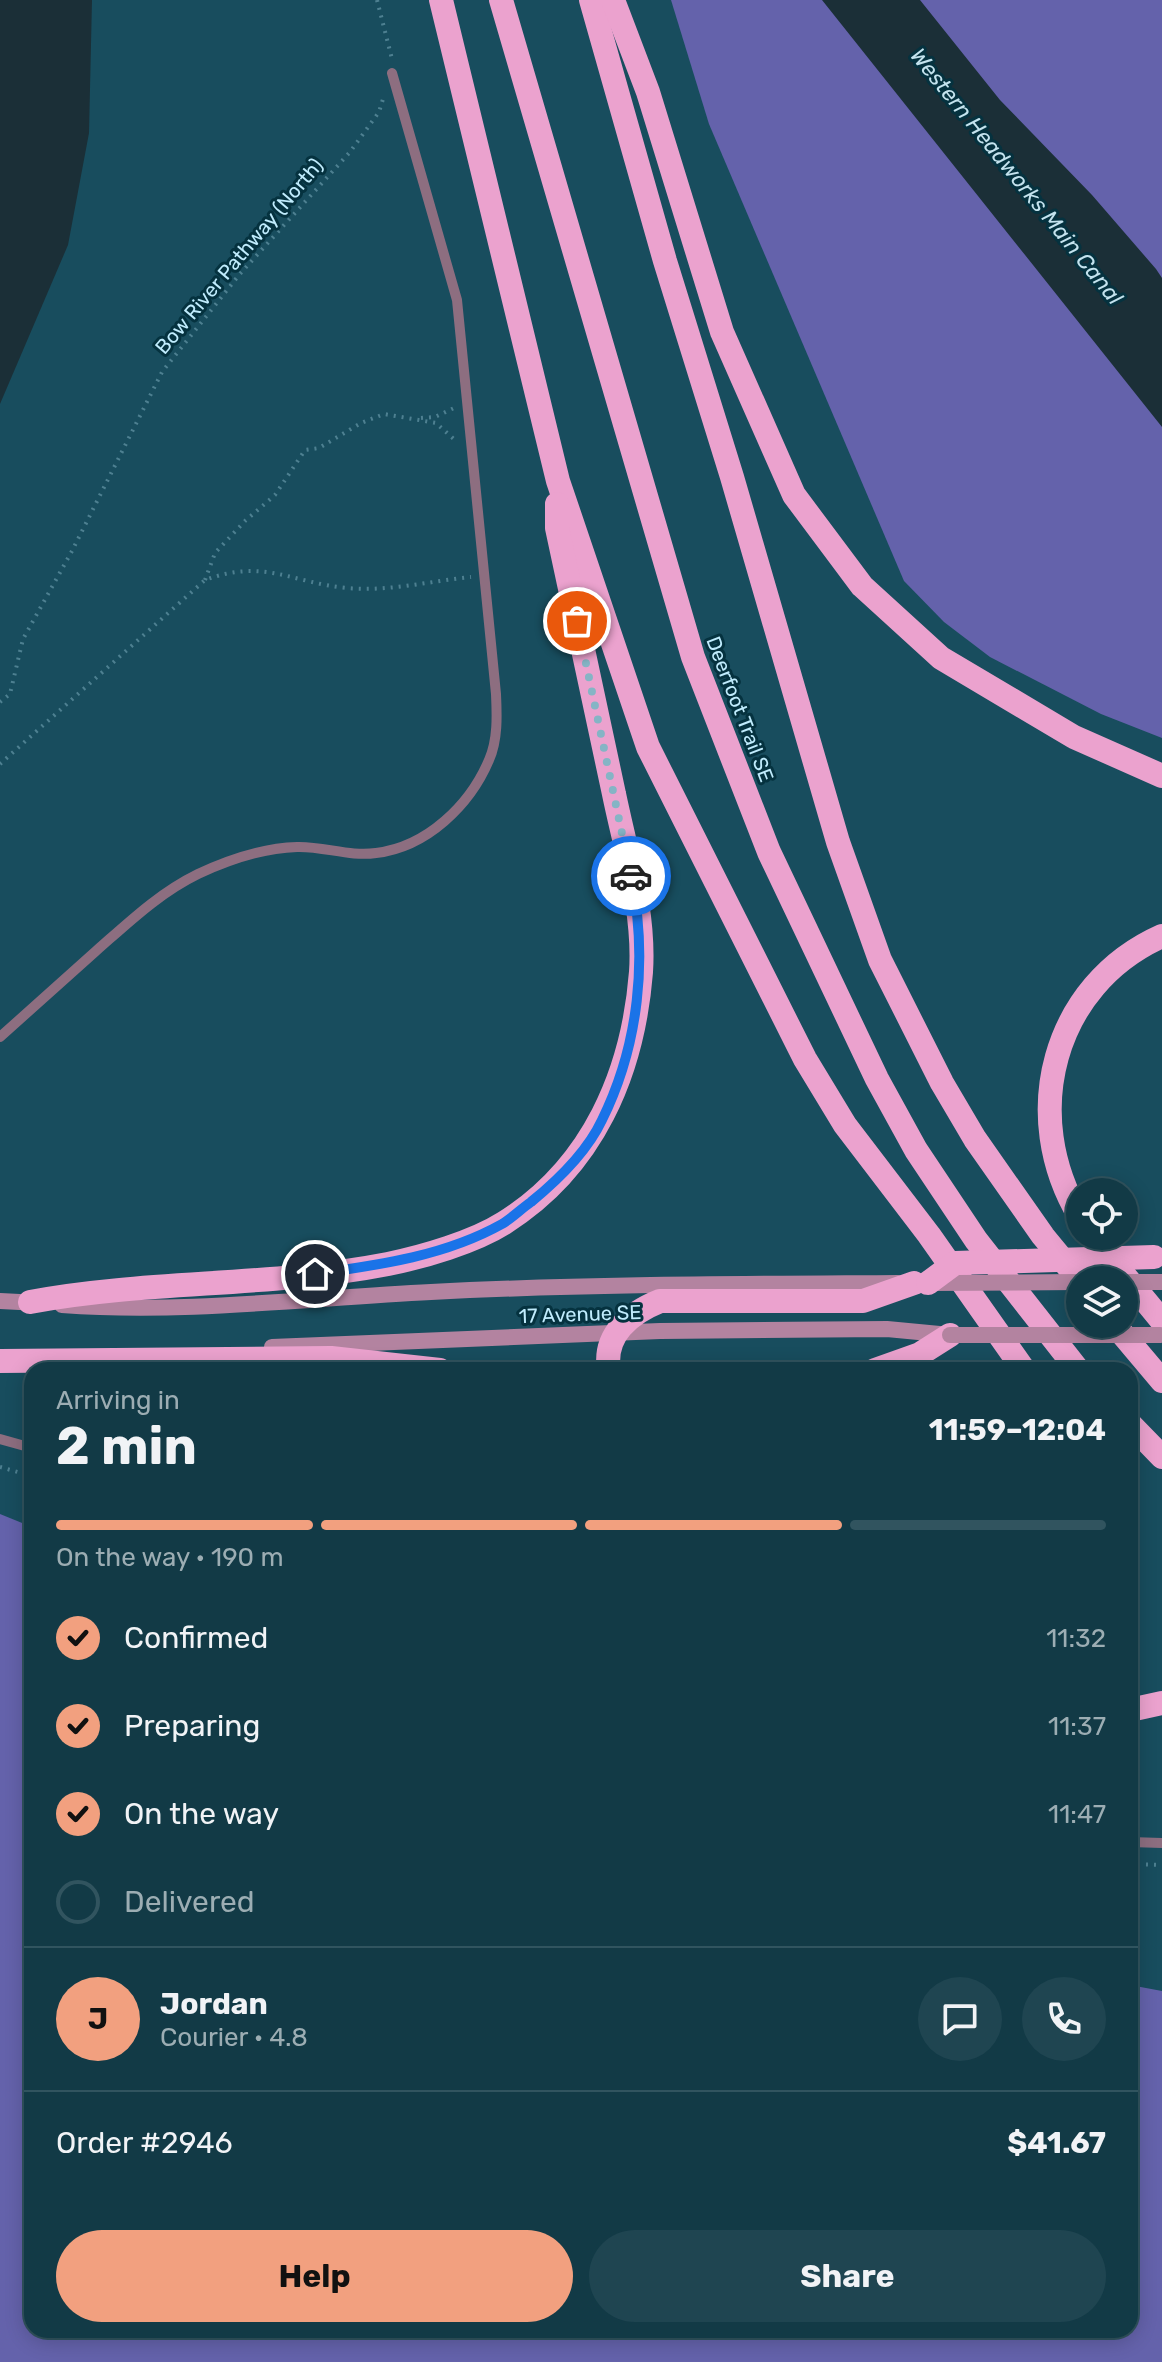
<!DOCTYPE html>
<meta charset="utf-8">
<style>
:root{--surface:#123a46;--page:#1f4551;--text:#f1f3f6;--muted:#9cadb3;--line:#31545f;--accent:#f2a07f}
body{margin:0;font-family:Rubik,sans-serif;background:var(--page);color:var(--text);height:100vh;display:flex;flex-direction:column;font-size:30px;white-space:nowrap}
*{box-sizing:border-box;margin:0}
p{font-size:26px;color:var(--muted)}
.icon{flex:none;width:44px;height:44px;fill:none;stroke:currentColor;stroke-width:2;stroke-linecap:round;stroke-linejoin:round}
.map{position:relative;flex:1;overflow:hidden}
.drawer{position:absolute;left:24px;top:1362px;width:1114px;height:976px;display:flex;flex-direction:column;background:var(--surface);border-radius:24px;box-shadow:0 4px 20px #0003,0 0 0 2px var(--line)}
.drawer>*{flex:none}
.fabs{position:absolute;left:1066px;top:1178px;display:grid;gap:16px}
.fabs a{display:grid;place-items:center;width:72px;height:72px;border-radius:50%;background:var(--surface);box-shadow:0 4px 20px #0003,0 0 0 2px var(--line);font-size:40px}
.pin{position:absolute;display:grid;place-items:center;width:68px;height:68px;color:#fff;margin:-34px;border:4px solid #fff;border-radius:50%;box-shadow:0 2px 8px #0007}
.courier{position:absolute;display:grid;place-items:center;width:80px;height:80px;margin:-40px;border:6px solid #1a73e8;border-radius:50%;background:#fff;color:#222;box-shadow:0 2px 10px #0007}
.head em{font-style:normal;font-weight:700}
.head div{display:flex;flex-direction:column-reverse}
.head{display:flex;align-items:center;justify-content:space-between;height:136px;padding:0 32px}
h1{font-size:52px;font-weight:700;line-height:60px}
.bar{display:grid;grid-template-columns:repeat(4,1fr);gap:12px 8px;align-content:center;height:96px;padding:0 32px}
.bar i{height:10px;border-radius:6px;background:var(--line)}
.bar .current{background:var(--accent)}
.bar p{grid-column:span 4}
.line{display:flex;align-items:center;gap:20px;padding:0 32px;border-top:2px solid var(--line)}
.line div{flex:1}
.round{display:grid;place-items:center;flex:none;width:84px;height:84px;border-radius:42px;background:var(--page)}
ol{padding:0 32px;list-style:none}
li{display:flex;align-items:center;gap:24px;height:88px}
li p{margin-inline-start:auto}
li .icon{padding:8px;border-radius:50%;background:var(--accent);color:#111;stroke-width:4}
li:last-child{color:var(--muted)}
li i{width:44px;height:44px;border:4px solid var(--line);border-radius:50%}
.cta{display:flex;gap:16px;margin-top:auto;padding:16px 32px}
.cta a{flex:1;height:92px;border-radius:48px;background:var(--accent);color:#111;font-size:32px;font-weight:700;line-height:92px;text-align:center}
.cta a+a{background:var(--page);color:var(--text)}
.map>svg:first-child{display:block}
</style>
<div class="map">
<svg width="1162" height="2362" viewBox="0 0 1162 2362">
<rect width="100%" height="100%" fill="#184d5e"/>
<!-- green -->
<g fill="#6462ab">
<polygon points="671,0 1162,0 1162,738 1101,714 990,657 944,622 904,581 709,124"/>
<polygon points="0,1514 32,1527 32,2330 1130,2330 1130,1985 1162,1991 1162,2362 0,2362"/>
</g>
<!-- water -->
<g fill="#1b2f37">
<polygon points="0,0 92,0 89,133 68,245 0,404"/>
<polygon points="822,0 920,0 1000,100 1092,195 1156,269 1162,278 1162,427"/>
</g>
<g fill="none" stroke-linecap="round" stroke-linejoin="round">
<!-- path -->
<g stroke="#4e8091" stroke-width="4" stroke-dasharray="2 6" stroke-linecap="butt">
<polyline points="377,0 392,59"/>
<polyline points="421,418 435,417 454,408"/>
<polyline points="205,580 215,553 245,521 275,495 305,450 319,448 361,423 384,414 436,423 456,441"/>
<polyline points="0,702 10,694 23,639 72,551 162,372 239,275 350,152 379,112 383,99"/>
<path d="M 0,764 L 205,580 C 264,558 292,583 347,588 C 388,592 430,581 471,577"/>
<polyline points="0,1467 32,1476"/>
<polyline points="1130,1864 1162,1865"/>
</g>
<!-- service -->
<g stroke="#8d6e80" stroke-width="10">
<path d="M 0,1037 C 32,1008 64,980 96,951 C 128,923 159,893 198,874 C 228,860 263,848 297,847 C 323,846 350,857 376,853 C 427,847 470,805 489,760 C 498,740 497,715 496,694 L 457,300 L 392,73"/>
<polyline points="0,1439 32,1448"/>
<polyline points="1130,1842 1162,1843"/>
</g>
<!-- secondary -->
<g stroke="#b383a0" stroke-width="16">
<polyline points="0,1301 39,1303"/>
<path d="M 62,1305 C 185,1314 308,1298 431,1292 C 587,1284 742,1284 898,1283"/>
<polyline points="272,1347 660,1331 887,1329 950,1335"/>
</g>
<!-- motorway -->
<g stroke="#eba2ce" stroke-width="24">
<polyline points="441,0 558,481 648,747 805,1059 845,1125 929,1235 1024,1370"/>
<polyline points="501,0 693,657 769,852 877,1079 916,1150 976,1240 1078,1370"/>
<polyline points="591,0 665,261 732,477 838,842 880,960 942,1083 975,1139 1043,1236 1080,1281"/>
<polyline points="613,0 648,92 722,332 794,495 862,586 941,658 1074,737 1162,776"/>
<path d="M 1080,1217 C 1019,1116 1052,985 1162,936"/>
<polyline points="1092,1236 1162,1321"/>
<path d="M 30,1302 C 148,1280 270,1287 388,1264 C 423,1257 474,1242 504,1223 C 593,1167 633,1073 641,972 C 645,912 626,852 614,794 C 595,705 576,616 557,528 L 557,504"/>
<polyline points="1114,1324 1162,1381"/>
<polyline points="0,1361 331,1358 440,1370"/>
<path d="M 609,1370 C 603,1335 630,1313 660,1301 L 863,1301 L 914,1283"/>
<polyline points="875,1370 920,1354 950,1335"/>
<polyline points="1130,1424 1162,1457"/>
<polyline points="1130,1710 1162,1703"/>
</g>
<!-- secondary-bridge -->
<g stroke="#b383a0" stroke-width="16">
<polyline points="1124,1282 1162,1282"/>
<polyline points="930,1283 1080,1282"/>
<polyline points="950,1335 1160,1335"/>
</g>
<!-- motorway-bridge -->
<polyline stroke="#eba2ce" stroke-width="24" points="928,1283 955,1263 1154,1257"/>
</g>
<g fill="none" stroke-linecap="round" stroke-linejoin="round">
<!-- done -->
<polyline stroke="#85b4c5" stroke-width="8" stroke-dasharray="0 14.4" points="577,621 631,876"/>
<!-- route -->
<path stroke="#1a73e8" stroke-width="10" d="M 315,1274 C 379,1265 445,1256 502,1224 C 512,1218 521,1209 531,1202 C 558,1180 587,1152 602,1120 C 639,1045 648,958 631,876"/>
</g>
<g text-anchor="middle" stroke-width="6" stroke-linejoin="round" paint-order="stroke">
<!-- street labels -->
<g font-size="20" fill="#c0ecfd" stroke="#05323f">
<text transform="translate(239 256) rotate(-50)" y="7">Bow River Pathway (North)</text>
<text transform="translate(740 709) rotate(69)" y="7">Deerfoot Trail SE</text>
<text transform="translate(580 1314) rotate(-2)" y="7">17 Avenue SE</text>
</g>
<!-- water labels -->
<g font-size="22" font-style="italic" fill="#c4e3ee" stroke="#05323f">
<text transform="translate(1017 176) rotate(51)" y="8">Western Headworks Main Canal</text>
</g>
</g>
</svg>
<div class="fabs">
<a><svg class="icon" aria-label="locate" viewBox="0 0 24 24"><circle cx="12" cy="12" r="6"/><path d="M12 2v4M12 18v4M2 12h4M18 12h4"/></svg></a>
<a><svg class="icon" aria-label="layers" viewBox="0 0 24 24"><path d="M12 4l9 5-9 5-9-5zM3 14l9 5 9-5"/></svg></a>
</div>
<div class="pin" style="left:577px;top:621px;background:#ea580c"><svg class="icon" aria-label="bag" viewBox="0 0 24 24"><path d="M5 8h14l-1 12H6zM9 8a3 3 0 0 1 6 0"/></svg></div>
<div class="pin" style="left:315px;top:1274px;background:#1f2937"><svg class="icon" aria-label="home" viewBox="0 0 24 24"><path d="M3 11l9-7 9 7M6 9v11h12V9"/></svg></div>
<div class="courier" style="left:631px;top:876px"><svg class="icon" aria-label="car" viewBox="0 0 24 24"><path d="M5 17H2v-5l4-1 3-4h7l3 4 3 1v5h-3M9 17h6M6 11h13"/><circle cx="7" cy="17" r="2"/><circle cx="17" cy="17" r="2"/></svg></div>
<section class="drawer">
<div class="head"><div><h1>2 min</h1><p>Arriving in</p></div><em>11:59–12:04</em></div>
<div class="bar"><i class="current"></i><i class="current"></i><i class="current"></i><i></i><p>On the way · 190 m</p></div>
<ol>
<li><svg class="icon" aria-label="check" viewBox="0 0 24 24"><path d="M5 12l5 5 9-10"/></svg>Confirmed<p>11:32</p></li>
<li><svg class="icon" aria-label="check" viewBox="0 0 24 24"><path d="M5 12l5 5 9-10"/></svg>Preparing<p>11:37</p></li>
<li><svg class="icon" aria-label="check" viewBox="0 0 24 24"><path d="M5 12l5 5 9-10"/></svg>On the way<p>11:47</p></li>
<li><i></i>Delivered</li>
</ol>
<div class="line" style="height:144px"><b class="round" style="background:var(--accent);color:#111">J</b><div><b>Jordan</b><p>Courier · 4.8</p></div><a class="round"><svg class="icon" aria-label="chat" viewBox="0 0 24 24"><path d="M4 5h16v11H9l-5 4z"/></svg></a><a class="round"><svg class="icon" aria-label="phone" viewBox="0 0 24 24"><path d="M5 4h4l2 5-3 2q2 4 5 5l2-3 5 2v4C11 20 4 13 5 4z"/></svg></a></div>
<div class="line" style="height:104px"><div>Order #2946</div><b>$41.67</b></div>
<div class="cta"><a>Help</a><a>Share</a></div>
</section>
</div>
